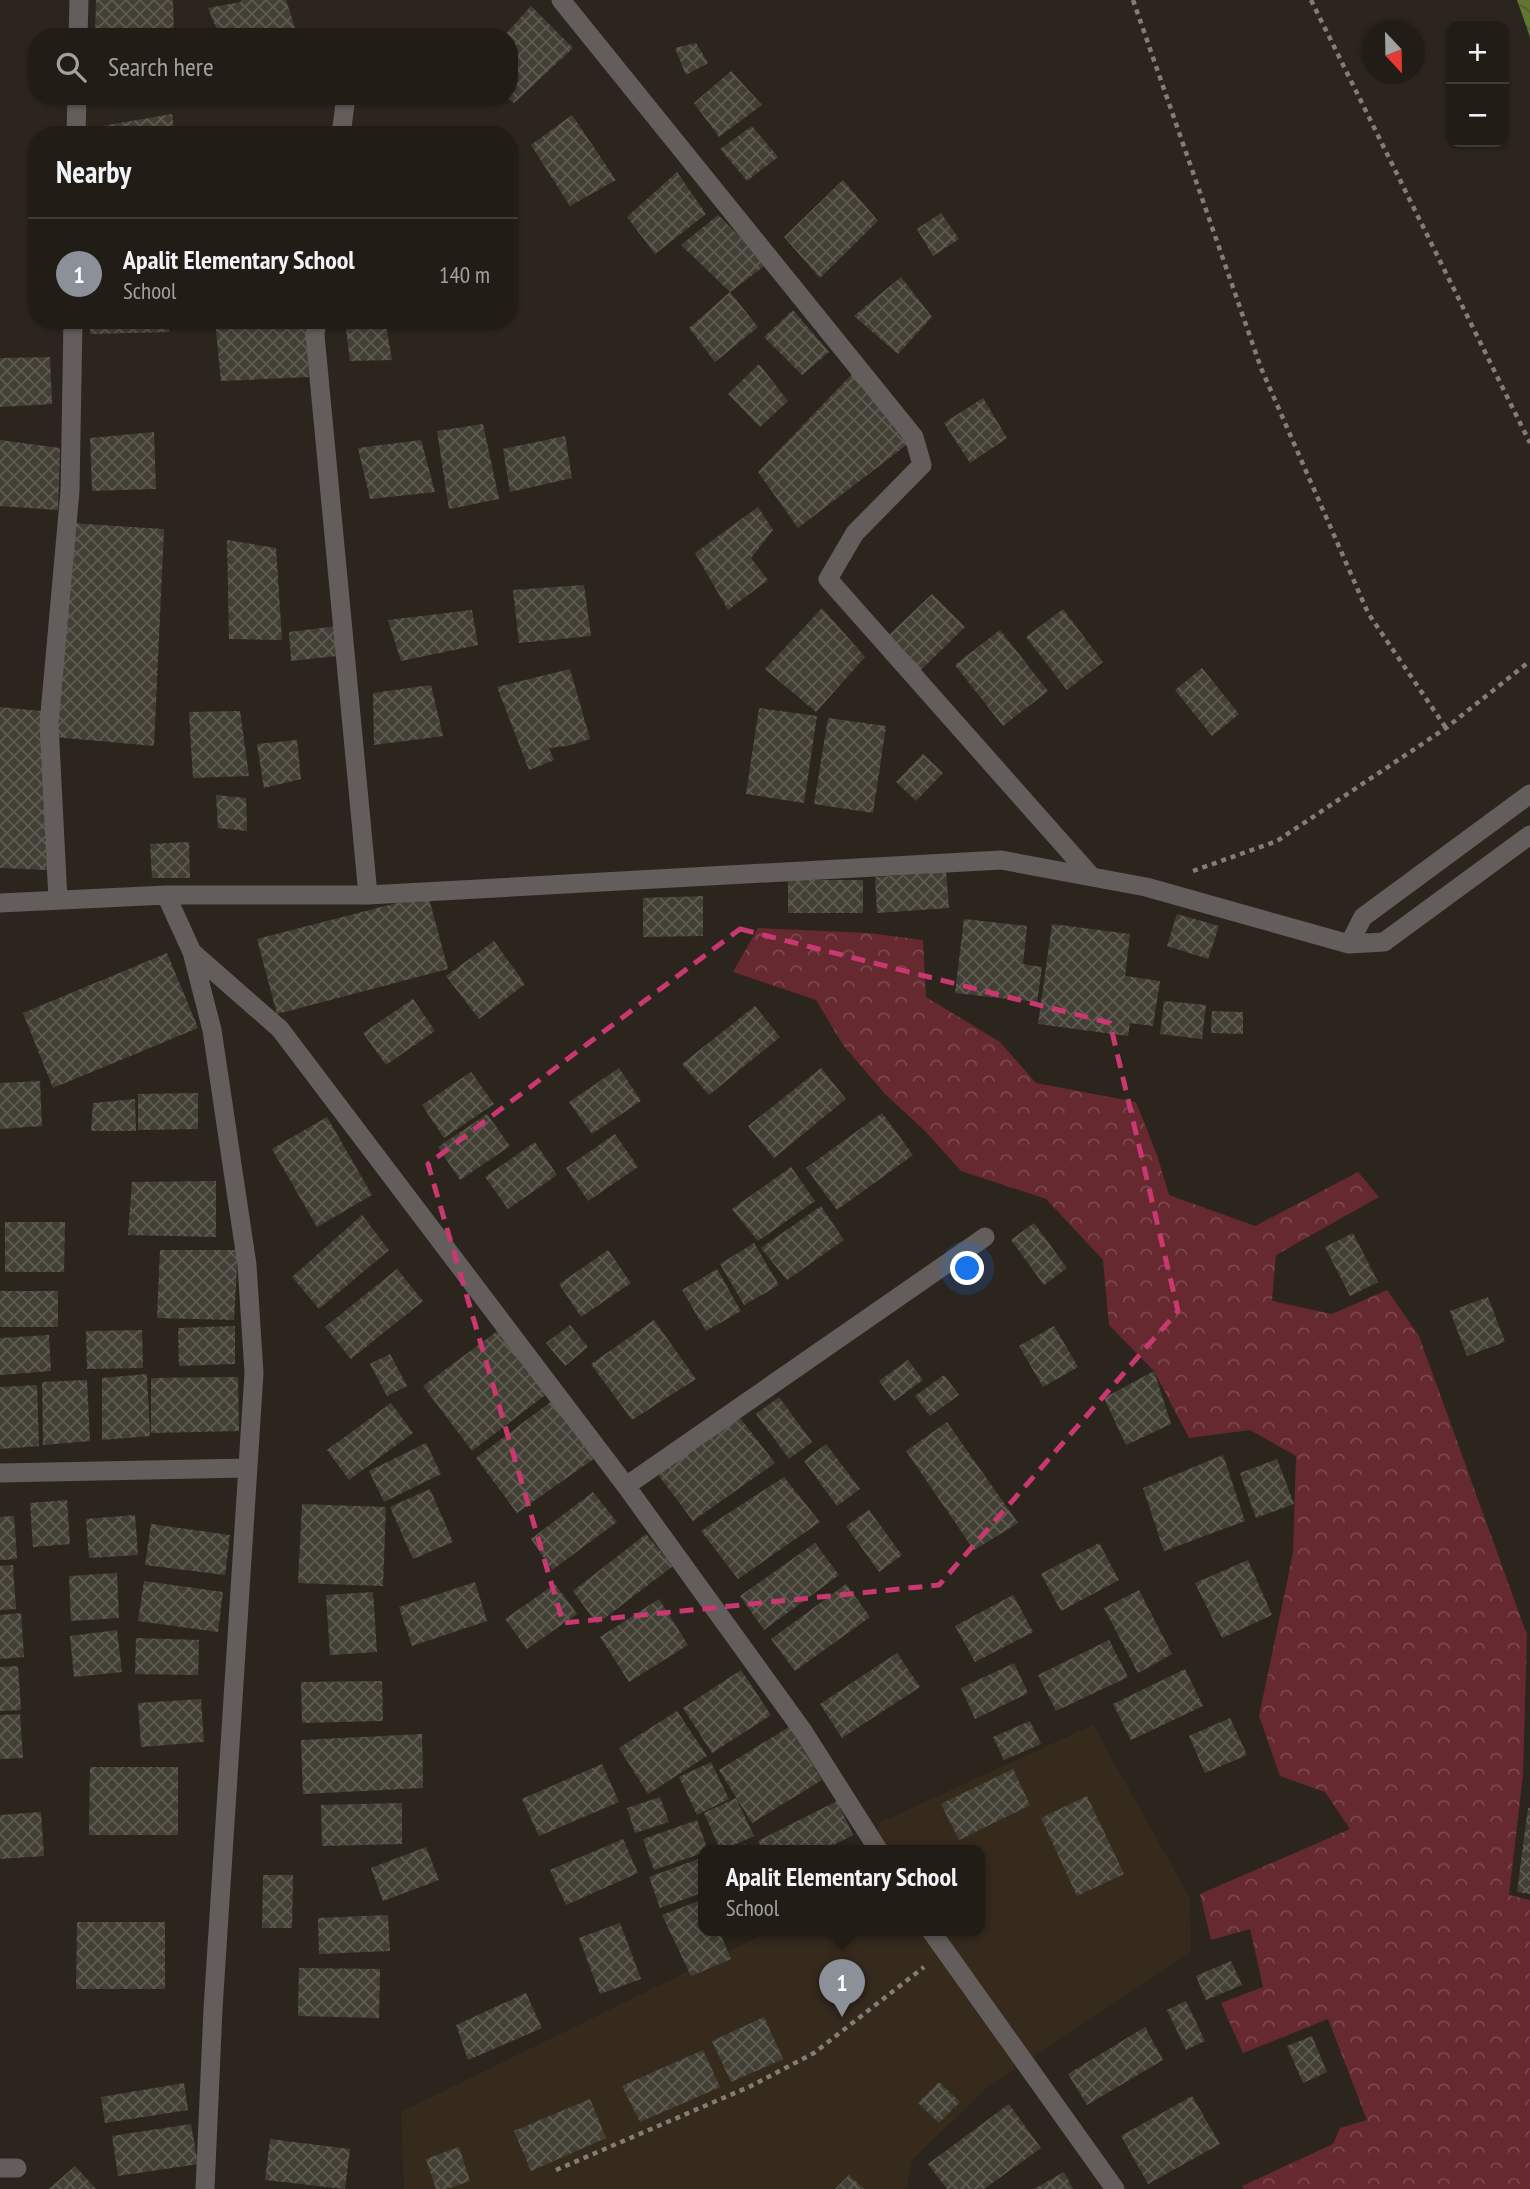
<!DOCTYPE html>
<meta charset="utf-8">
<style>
body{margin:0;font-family:"PT Sans Narrow",sans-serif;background:#29251f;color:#f1f3f6}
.controls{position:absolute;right:21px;top:21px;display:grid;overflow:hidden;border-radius:14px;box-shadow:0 2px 5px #0004}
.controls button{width:63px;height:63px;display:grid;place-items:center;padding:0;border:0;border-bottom:2px solid #3e3a35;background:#211c16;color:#f1f3f6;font:35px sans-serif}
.compass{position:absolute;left:1362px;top:21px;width:63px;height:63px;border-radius:50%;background:#211c16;box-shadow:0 2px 5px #0004;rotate:158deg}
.you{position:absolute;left:968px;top:1269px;width:24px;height:24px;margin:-18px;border:5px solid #fff;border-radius:50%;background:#1a73e8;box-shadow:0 0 0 10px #1a73e833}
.badge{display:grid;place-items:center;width:46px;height:46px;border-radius:50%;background:#8c9099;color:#fff;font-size:23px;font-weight:700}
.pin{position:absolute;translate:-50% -58px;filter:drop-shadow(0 2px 4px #0008)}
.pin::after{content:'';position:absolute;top:37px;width:24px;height:21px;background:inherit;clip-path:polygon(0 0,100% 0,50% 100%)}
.popup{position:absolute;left:698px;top:1845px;width:287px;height:91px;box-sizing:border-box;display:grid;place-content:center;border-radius:14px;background:#211c16;filter:drop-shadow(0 2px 5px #0005);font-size:23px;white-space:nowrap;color:#a2a1a1}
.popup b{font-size:26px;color:#f1f3f6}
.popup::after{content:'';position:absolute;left:50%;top:100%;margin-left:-14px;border:14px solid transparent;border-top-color:#211c16}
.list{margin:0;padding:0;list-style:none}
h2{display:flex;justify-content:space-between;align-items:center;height:91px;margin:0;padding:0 28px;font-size:30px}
h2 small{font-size:23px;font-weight:400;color:#a2a1a1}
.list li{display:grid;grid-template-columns:46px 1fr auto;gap:21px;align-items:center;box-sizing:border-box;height:112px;padding:0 28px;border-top:2px solid #3e3a35}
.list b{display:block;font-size:26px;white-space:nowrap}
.list p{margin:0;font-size:23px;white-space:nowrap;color:#a2a1a1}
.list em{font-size:23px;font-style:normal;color:#a2a1a1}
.icon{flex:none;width:38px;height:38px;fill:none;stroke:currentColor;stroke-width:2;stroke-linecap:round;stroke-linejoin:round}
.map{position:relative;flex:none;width:1530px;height:2189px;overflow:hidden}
.search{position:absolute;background:#211c16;box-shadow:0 2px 5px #0004;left:28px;top:28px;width:490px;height:77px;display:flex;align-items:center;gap:18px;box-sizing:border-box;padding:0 24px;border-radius:28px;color:#a2a1a1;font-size:26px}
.panel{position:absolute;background:#211c16;box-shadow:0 2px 5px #0004;left:28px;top:126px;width:490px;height:203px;border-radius:28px}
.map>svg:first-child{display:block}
</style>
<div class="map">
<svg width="1530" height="2189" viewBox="0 0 1530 2189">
<defs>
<pattern id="forest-crowns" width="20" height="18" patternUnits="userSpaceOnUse" patternTransform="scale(1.75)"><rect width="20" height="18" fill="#65292f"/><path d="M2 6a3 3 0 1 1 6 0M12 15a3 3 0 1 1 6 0" fill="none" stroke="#7c484d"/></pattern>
<pattern id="water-waves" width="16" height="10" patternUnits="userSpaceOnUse" patternTransform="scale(1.75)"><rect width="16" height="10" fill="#5f772f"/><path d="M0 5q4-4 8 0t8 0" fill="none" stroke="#545f3a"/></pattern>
<pattern id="building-cross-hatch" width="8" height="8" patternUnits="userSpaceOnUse" patternTransform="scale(1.75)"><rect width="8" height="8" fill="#424035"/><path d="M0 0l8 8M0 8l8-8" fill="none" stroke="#5e5c52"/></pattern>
</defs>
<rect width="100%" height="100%" fill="#2c251d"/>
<!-- built -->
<path fill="#362a1d" d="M1093,1725L1190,1898L1191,1951L991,2084L912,2160L907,2186L903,2189H404L401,2112L770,1931H980V1851H869L881,1822Z"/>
<!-- forest -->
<path fill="url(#forest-crowns)" d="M758,928L869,933L923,940L926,997L1000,1042L1036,1083L1136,1102L1157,1155L1169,1195L1255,1226L1358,1172L1379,1197L1276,1255L1272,1301L1332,1314L1387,1290L1419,1336L1527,1635L1523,1775L1509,1895L1530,1900V2189H1244L1242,2186L1333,2144L1340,2128L1367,2120L1328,2019L1243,2053L1221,2003L1263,1987L1250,1929L1211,1940L1200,1894L1350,1829L1325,1792L1280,1776L1259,1716L1293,1553L1296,1456L1250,1430L1189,1438L1154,1371L1109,1325L1103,1260L1046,1199L961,1171L925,1131L885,1094L843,1045L816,1000L733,972Z"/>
<!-- water -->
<path fill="url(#water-waves)" d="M1517,0H1530V37Z"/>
<!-- building -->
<path fill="url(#building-cross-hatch)" d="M96,0H173L174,37H95Z
M241,0H286L296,31L265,37H220L208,8L241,2Z
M531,6L573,48L514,103L505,96H509V37H503Z
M696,43L708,63L686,75L675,48Z
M731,71L762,105L719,137L694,103Z
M172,114L175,135H98L97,127Z
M572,115L616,180L570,206L531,145Z
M752,126L778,157L747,181L720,149Z
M677,172L706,214L655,254L627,217Z
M843,180L878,221L820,278L784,237Z
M941,213L959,239L933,256L917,229Z
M718,215L767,264L730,292L681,245Z
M901,277L932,317L898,354L854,316Z
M730,292L758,327L715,362L689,328Z
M793,310L829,352L802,375L764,337Z
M90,320H169V332L90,334Z
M215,320H305L309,377L221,381Z
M385,320L392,360L350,361L345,321Z
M50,357L52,404L0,407V358Z
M759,364L788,401L760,427L728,394Z
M856,370L913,440L798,528L758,472Z
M983,398L1007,438L970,463L944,423Z
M483,424L499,499L449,509L437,431Z
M154,432L156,489L92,491L90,438Z
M565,436L572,478L510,492L503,449Z
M0,440L60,448L58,510L0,506Z
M421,440L435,492L370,499L358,448Z
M758,507L773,530L751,558L768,580L728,610L695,553Z
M69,523L164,529L154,746L54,737Z
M227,540L276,548L282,640L229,639Z
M584,585L591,636L519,643L513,590Z
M932,594L965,627L921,670L888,636Z
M822,608L865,657L816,712L765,669Z
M1063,609L1103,662L1067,690L1026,637Z
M472,610L478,645L401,661L388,620Z
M338,626L337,656L291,661L289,632Z
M1000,630L1048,691L1003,726L955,665Z
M1202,668L1239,714L1212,736L1175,690Z
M570,669L590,739L567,746L549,748L554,760L529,770L497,687Z
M431,685L443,736L374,745L373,693Z
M0,707L41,711L47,870L0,868Z
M759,708L817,716L804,803L746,794Z
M240,711L249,776L193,778L189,712Z
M828,718L886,726L873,813L814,804Z
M297,740L301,779L264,788L257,744Z
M923,754L943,773L916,801L896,782Z
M216,795L246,798L247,831L218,828Z
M189,842L190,878H152L150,844Z
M946,872L949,908L877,913L875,877Z
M788,880H863V913H788Z
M428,895L448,969L277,1014L257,939Z
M703,896V936L643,937V898Z
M1177,914L1219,926L1208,959L1167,946Z
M964,919L1027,926L1023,964L1042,967L1037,1002L955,993Z
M1052,924L1130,934L1125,976L1160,981L1153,1026L1130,1023L1128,1036L1038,1024Z
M494,941L525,984L479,1019L446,976Z
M167,953L198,1028L53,1088L23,1013Z
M413,999L435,1031L386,1065L363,1033Z
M1164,1001L1206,1005L1202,1039L1160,1034Z
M755,1006L780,1037L709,1095L682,1064Z
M1212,1011L1243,1012V1034L1211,1033Z
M619,1068L641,1101L592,1134L569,1102Z
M821,1068L846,1099L774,1158L748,1126Z
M471,1072L494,1104L444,1138L422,1105Z
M40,1081L42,1126L0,1129V1083Z
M198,1093V1129L138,1130V1094Z
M135,1099L136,1131H91L93,1103Z
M882,1113L913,1155L837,1210L806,1168Z
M487,1114L510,1146L460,1180L438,1147Z
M327,1117L372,1195L317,1227L272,1149Z
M615,1134L638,1167L588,1201L566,1168Z
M535,1142L557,1175L508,1209L485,1177Z
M791,1167L815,1201L758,1241L732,1209Z
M216,1181V1237L128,1235L132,1182Z
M821,1206L844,1240L787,1280L761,1248Z
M362,1215L389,1250L319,1309L292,1277Z
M5,1222H65L64,1272H5Z
M1034,1223L1067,1268L1044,1285L1011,1240Z
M1353,1233L1378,1282L1350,1296L1325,1247Z
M754,1243L779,1285L744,1305L720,1264Z
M160,1250H238L234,1320L157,1318Z
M608,1250L631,1283L581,1317L559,1284Z
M397,1269L423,1301L351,1359L325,1327Z
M717,1269L741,1311L706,1331L682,1290Z
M0,1291H58V1327H0Z
M1488,1297L1505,1342L1467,1356L1450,1311Z
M654,1320L696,1379L632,1420L591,1364Z
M570,1325L588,1347L565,1366L546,1343Z
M235,1326V1364L179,1366L178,1328Z
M1054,1326L1078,1367L1043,1387L1019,1346Z
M500,1329L548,1393L472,1451L423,1386Z
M142,1330L143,1368L87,1369L86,1331Z
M49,1335L51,1371L0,1375V1338Z
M390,1354L407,1386L387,1396L370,1364Z
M908,1360L923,1380L894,1401L879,1381Z
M1154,1371L1171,1424L1126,1445L1104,1398Z
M147,1374L150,1436L102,1440V1378Z
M944,1375L959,1395L930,1416L915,1396Z
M238,1377L239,1431L151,1433V1378Z
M87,1380L90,1441L43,1445L42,1382Z
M37,1385L39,1446L0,1449V1387Z
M779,1397L812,1442L789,1459L756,1414Z
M553,1400L595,1458L517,1513L476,1458Z
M391,1403L413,1433L349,1480L327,1450Z
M740,1418L775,1463L693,1521L656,1472Z
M947,1422L1018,1523L974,1550L906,1451Z
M426,1443L441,1474L384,1502L369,1471Z
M826,1444L860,1489L837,1506L804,1461Z
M1223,1455L1245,1521L1164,1551L1143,1488Z
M1277,1459L1294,1504L1256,1518L1240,1473Z
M784,1477L820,1522L738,1579L701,1531Z
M430,1489L453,1542L413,1559L390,1507Z
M593,1492L617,1522L552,1570L531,1539Z
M67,1500L70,1544L33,1547L30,1503Z
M302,1504L386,1507L383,1586L298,1583Z
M869,1510L902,1555L879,1572L846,1526Z
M135,1515L138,1555L89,1558L86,1519Z
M14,1516L17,1559L0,1560V1517Z
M151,1524L230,1535L225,1575L145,1565Z
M646,1534L673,1566L597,1624L573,1591Z
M815,1543L839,1575L764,1630L740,1596Z
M1099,1543L1119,1580L1061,1611L1041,1574Z
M1248,1560L1272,1615L1222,1638L1195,1583Z
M13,1565L16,1609L0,1610V1566Z
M117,1573L119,1618L71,1621L69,1576Z
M144,1581L223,1592L218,1632L138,1621Z
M475,1582L487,1621L412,1646L399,1607Z
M555,1584L577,1614L527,1649L505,1619Z
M846,1584L870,1617L795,1671L771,1639Z
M1139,1590L1172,1654L1138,1673L1104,1608Z
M373,1592L377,1652L330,1655L326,1595Z
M1013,1595L1033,1632L975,1662L955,1626Z
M659,1599L688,1645L629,1682L600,1637Z
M21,1613L24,1657L0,1659V1615Z
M117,1630L122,1672L74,1677L70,1636Z
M136,1638L199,1640L198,1675L135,1674Z
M1109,1640L1128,1677L1056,1711L1038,1675Z
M897,1653L920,1687L842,1738L820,1704Z
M1014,1663L1028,1693L975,1719L961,1688Z
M18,1666L21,1710L0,1711V1667Z
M1185,1669L1203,1706L1131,1740L1113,1704Z
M741,1670L771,1715L712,1753L683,1708Z
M382,1681L383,1721L302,1723L301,1682Z
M201,1699L204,1742L141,1747L138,1703Z
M677,1711L707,1756L648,1794L619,1748Z
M20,1714L23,1758L0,1759V1715Z
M1230,1718L1247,1755L1205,1773L1189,1736Z
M1030,1721L1041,1744L1004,1760L993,1737Z
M789,1727L822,1780L752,1823L719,1770Z
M422,1734L423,1788L303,1794L301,1740Z
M711,1762L729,1799L697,1815L679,1777Z
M602,1764L619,1802L539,1836L522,1799Z
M90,1767H178V1835H89Z
M1013,1769L1030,1805L959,1840L941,1804Z
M1087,1796L1124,1874L1077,1896L1041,1818Z
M660,1797L669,1822L635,1833L627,1808Z
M736,1798L754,1836L721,1851L704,1813Z
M837,1801L853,1835L822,1851H763L758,1841Z
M402,1803V1844L322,1846L321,1805Z
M1528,1808H1530V1894L1517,1892Z
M41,1812L44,1856L0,1859V1815Z
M697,1820L708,1851L654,1870L643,1839Z
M623,1839L638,1873L566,1905L550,1870Z
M745,1844L749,1851H730Z
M426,1847L439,1880L383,1901L371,1868Z
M704,1857V1892L660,1908L649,1877Z
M263,1875H293L292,1928H262Z
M704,1899V1931H719L731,1959L691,1976L662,1915Z
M388,1915L390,1951L319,1954L318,1918Z
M77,1922H165V1989H76Z
M620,1923L641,1979L600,1994L579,1938Z
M1231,1961L1242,1985L1206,2000L1196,1976Z
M299,1968L380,1969L379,2018L298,2016Z
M526,1993L542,2028L468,2060L456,2025Z
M1186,2001L1205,2041L1186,2050L1167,2010Z
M764,2017L783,2059L731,2082L712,2041Z
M1145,2027L1163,2060L1087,2105L1068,2074Z
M1312,2036L1327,2072L1303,2083L1287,2046Z
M703,2050L720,2087L640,2122L622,2086Z
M939,2082L960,2102L939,2123L918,2103Z
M184,2083L188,2110L105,2123L101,2097Z
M1192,2096L1220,2144L1148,2184L1121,2136Z
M590,2099L606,2138L531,2171L514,2131Z
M1009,2104L1041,2148L984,2189H947L928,2164Z
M191,2124L198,2164L118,2176L112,2136Z
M270,2139L350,2149L345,2189L265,2180Z
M459,2147L470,2181L447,2189H436L426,2159Z
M75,2166L96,2189H49Z
M1064,2172L1073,2189H1034Z
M849,2175L864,2189H835Z"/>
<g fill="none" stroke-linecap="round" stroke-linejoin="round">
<!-- path -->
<path stroke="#847d76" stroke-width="4.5" stroke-dasharray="5 5" stroke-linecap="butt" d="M1133,0L1261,368L1368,613L1446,728
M1311,0L1530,443
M1193,871L1277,841L1446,728L1530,661
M556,2170L751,2086L814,2053L924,1967"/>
<!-- minor -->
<path stroke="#635d5b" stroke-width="19" d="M561,0L914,437L922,465L855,533L828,579L1092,877
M78,37L79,0
M76,135L77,96
M341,135L346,96
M317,320L315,335L368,895
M166,895L192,952L212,1030L247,1265L254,1373L213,2009L205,2189
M58,900L49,724L70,491L73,320
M0,903L166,895H368L1001,860L1146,887L1349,944L1384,942L1530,835
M1349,944L1363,917L1530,794
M192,952L280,1029L626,1486L803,1731L879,1851
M0,1473L247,1468
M626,1486L985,1237
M931,1931L1115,2189
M0,2168H17"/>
</g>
<!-- marked area -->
<path fill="none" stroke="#c93870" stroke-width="5" stroke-dasharray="14 9" stroke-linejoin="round" d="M740,929L1110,1023L1178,1311L939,1585L563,1623L428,1164Z"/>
</svg>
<div class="controls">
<button>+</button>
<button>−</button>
</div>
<svg class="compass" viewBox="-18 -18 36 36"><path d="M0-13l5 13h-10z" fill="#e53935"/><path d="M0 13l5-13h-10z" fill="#a2a1a1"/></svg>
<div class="you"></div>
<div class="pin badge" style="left:842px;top:2017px">1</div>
<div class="popup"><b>Apalit Elementary School</b>School</div>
<div class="search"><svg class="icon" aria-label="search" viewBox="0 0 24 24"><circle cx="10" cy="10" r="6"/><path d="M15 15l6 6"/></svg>Search here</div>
<section class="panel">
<h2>Nearby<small></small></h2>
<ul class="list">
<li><span class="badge">1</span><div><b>Apalit Elementary School</b><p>School</p></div><em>140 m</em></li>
</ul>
</section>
</div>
